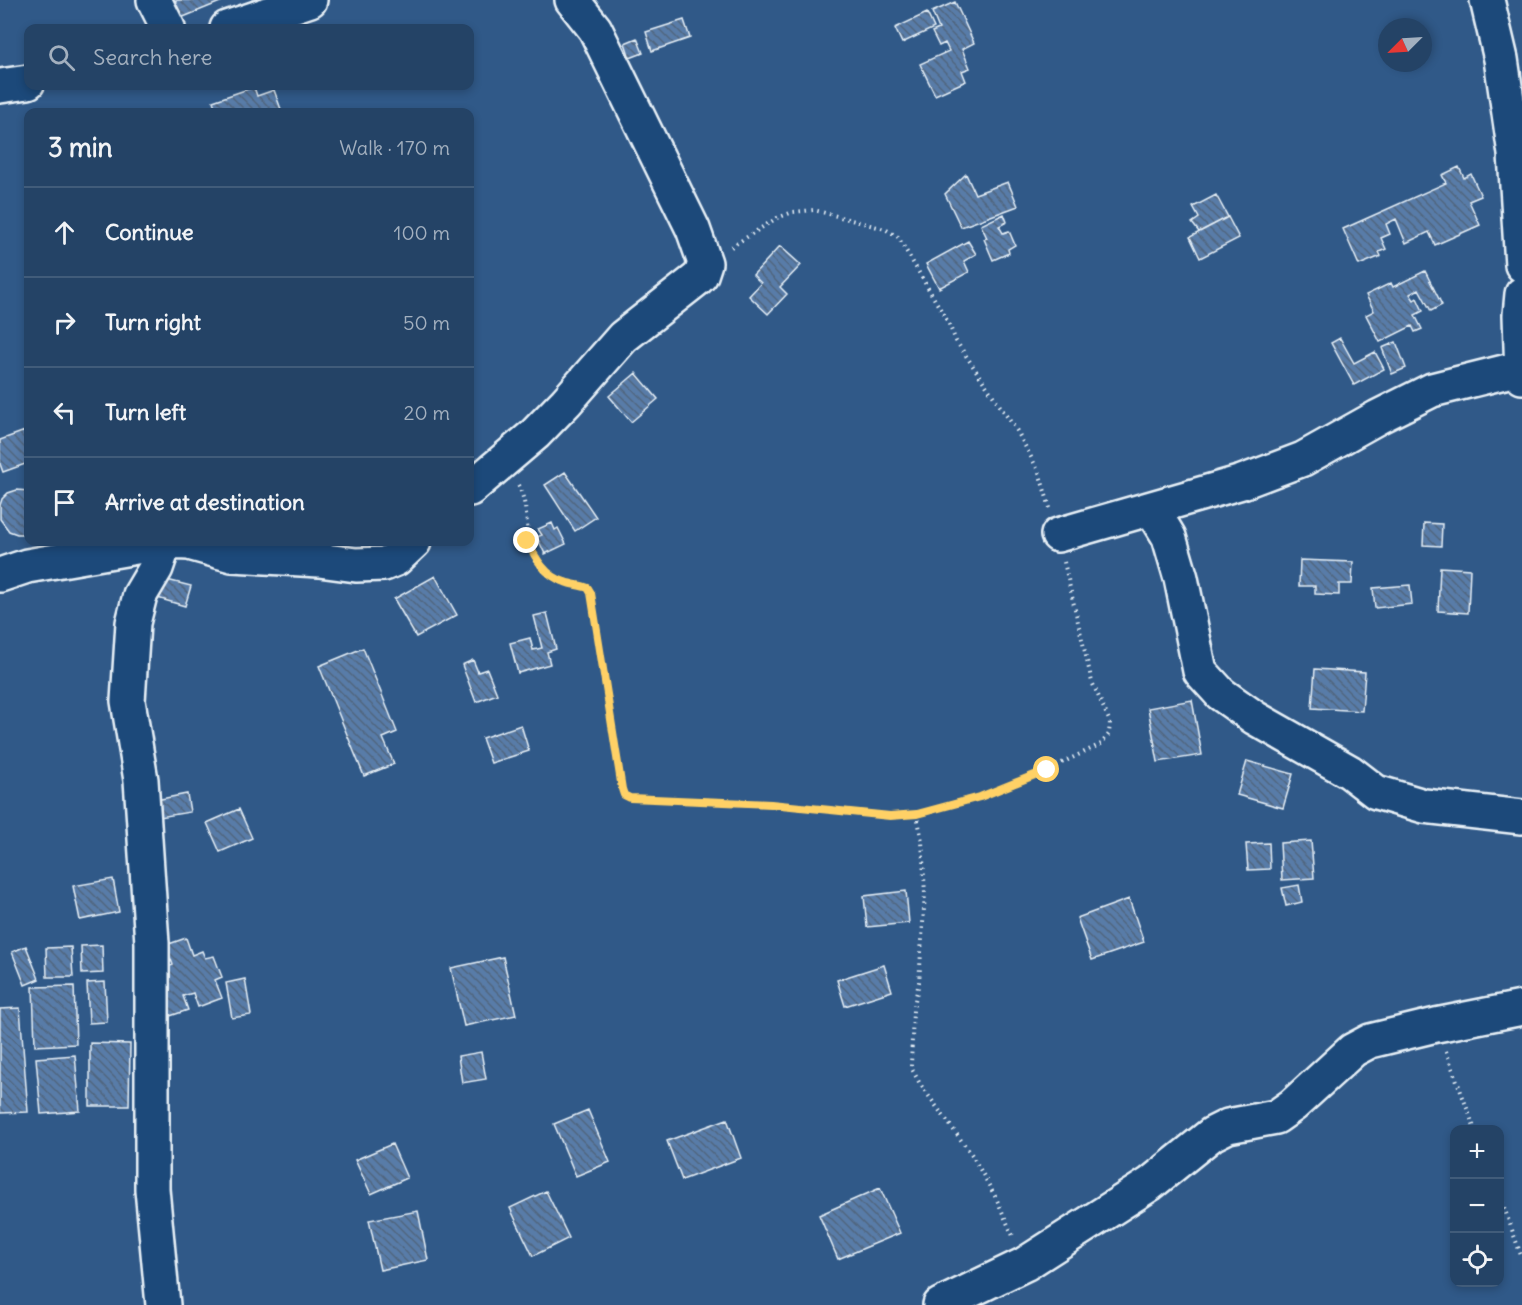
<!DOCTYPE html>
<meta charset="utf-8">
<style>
body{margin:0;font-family:Delius,sans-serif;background:#304e6f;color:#f1f3f6}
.controls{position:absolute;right:18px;bottom:18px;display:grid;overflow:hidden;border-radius:12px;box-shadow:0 3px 9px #0003}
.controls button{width:54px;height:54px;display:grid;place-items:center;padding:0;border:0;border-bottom:2px solid #415c7a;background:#244366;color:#f1f3f6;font:30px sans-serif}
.compass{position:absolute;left:1378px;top:18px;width:54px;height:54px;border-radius:50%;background:#244366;box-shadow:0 3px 9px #0003;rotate:246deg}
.stop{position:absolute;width:18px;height:18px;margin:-14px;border:4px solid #ffd166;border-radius:50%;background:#fff}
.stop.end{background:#ffd166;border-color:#fff;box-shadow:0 2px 6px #0008}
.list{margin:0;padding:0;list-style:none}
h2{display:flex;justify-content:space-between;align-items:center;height:78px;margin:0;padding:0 24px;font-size:26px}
h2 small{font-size:20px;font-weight:400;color:#a3b0bf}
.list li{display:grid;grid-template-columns:39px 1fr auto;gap:18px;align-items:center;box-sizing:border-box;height:90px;padding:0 24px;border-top:2px solid #415c7a}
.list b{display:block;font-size:22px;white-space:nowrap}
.list em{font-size:20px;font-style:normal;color:#a3b0bf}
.icon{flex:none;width:33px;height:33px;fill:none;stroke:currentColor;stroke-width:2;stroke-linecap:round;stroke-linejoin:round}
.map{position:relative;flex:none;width:1522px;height:1305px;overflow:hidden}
.search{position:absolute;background:#244366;box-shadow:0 3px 9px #0003;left:24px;top:24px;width:450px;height:66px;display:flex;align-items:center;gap:15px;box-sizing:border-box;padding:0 21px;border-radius:12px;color:#a3b0bf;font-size:22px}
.panel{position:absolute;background:#244366;box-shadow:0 3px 9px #0003;left:24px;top:108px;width:450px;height:438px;border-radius:12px}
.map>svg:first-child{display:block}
</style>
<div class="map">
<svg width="1522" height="1305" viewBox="0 0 1522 1305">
<defs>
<pattern id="building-back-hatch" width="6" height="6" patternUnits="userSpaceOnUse" patternTransform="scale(1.5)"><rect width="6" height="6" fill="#597ca8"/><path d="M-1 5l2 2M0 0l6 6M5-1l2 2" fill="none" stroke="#50657e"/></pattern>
</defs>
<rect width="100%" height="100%" fill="#305988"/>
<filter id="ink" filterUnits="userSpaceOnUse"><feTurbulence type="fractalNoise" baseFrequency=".0167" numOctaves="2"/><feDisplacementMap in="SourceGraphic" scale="12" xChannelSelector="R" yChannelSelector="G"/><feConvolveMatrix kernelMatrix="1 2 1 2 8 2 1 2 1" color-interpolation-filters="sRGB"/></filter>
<g filter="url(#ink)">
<!-- building -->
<path fill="url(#building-back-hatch)" stroke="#e8f1f8" stroke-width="1.5" d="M174,0H225L181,18Z
M955,2L974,43L962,49L970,68L962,71L966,81L935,95L920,64L949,51L945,43L939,46L932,32L939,29L932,12Z
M927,13L934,28L902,43L895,28Z
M684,20L690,38L652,51L646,32Z
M637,38L643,53L630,58L625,43Z
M254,87L257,96L274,90L282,112H217L213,101Z
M1459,167L1464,178L1471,174L1481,196L1469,201L1480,225L1435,245L1429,232L1406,243L1396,219L1386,224L1390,234L1381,238L1386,249L1379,252L1381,256L1359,265L1343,229L1446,183L1442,175Z
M966,174L975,194L1008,182L1018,206L961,227L945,194Z
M1216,195L1228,217L1199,232L1192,223L1199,218L1193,207Z
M1004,214L1007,222L999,226L1003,233L1009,231L1015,245L1008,249L1009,253L993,260L984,239L987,238L981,225Z
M1228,217L1239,238L1200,258L1190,237Z
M968,241L976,254L964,261L969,272L939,288L926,264Z
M780,246L801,265L780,287L787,294L768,314L749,296L761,283L753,275Z
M1425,271L1442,305L1431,311L1419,289L1410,294L1414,300L1417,298L1423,311L1415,315L1422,329L1415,332L1412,326L1380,342L1366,315L1374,311L1366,295L1391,283L1393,287Z
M1340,338L1354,363L1375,352L1384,369L1354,385L1331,343Z
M1396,342L1406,368L1392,374L1382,348Z
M636,373L658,399L631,422L609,396Z
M25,431L28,440V463L3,472L0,464V440Z
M565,472L596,517L575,531L545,485Z
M17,490L28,491V533L26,534H17L9,531L0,519V505L2,499L8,493Z
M552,523L555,530L558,528L566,544L545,554L537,537L542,535L538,529Z
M1424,523L1442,524L1441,546L1423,545Z
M1300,560L1353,562L1352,584H1339V595L1315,594V586H1299Z
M1440,567L1470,569L1468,613L1438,611Z
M435,576L457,615L416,637L394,599Z
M159,578L191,586L185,606L154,597Z
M1410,585L1412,604L1375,608L1373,588Z
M547,613L556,649L547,652L550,664L518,673L510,643L530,638L533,650L542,648L534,616Z
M363,648L397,732L383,738L394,764L364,776L319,666Z
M473,660L478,672L487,669L497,694L476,702L462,665Z
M1315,669L1365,672L1362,711L1312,708Z
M1192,700L1202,755L1158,762L1148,708Z
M521,725L529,751L491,763L482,738Z
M1247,761L1293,774L1283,808L1237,795Z
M187,794L190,812L148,819L145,802Z
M239,809L252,838L220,852L207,823Z
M1311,841L1314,878L1282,880L1280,843Z
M1269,843L1270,869L1248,870L1246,844Z
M113,879L119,912L80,920L73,886Z
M1299,885L1302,902L1286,906L1282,888Z
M906,891L909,923L867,927L864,896Z
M1129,899L1144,942L1092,960L1077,918Z
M186,938L192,955L202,951L205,958L214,956L222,977L215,980L222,998L198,1007L193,993L183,996L188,1010L170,1016L153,972L173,965L166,945Z
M102,945L103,973L82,974L81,946Z
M26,946L39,979L25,985L12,952Z
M71,947L73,977H47L46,948Z
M503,957L516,1015L464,1026L451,968Z
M884,965L892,991L845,1006L837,980Z
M245,979L251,1015L232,1018L226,983Z
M105,982L107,1022L89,1023L87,983Z
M74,986L76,1044L35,1046L33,987Z
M20,1008L28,1112L0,1113V1009Z
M90,1043L130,1044L129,1106H90Z
M481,1052L486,1079L462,1083L458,1056Z
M75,1055L80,1111L41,1114L36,1058Z
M588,1110L610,1162L576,1176L554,1124Z
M727,1119L741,1158L682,1180L667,1141Z
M392,1144L407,1178L371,1194L355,1160Z
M880,1188L900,1233L838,1259L819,1215Z
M546,1191L569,1238L533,1256L510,1208Z
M418,1211L428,1260L380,1270L369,1220Z"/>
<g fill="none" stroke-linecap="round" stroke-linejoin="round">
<!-- minor casing -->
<g stroke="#e8f1f8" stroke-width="38">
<path id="minor" d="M154,0L168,28
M1487,0L1501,59L1515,154L1522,265
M227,28L310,0
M0,86L28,82
M1522,294L1520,315L1522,377
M470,489L535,434L566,402L623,337L697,279L701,275L705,263L693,229L595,29L572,0
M1152,509L1169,537L1181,578L1200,671L1221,694L1255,718L1350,772L1376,792L1424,806L1522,817
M1058,535L1242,482L1303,459L1378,417L1432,390L1520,368
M165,542L189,543L232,555L319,560L356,565L384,564L396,559L414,542
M0,575L27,566L165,542
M163,1305L152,1189V943L141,780L128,701L133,623L140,595L156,568L165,542
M940,1305L1025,1264L1150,1184L1212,1134L1228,1126L1276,1117L1293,1105L1353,1050L1370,1041L1436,1025L1522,1008"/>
</g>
<!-- path -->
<path stroke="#e8f1f8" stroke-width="4" stroke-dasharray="1.5 4.5" stroke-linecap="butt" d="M731,247L777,218L793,212L814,210L885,229L898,237L948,322L956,341L1017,431L1039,472L1050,508
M518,485C534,515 518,550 548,574C560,583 575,582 588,588L591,593L622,789L624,795L630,798L772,804L890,816L917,814L980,797L1047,770L1101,744L1109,734L1110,722L1092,682L1064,562
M917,814L922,841L925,894L919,982L913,1010L911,1067L920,1084L972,1155L996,1198L1013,1236
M1446,1051L1475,1130
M1500,1196L1522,1258"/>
<!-- minor -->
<use href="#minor" stroke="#1f4a7a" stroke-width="33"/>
</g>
</g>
<g fill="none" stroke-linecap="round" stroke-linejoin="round" filter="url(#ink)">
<!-- route -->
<path stroke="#ffd166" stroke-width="8" d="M527,541C536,559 545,576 565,582C572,585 581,585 588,588L591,593L622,789L624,795L630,798L771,804L890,816L917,814L980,797L1047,770"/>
</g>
</svg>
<div class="controls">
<button>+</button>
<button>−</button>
<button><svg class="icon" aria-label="locate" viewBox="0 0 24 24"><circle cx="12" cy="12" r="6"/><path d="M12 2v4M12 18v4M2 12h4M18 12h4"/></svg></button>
</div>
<svg class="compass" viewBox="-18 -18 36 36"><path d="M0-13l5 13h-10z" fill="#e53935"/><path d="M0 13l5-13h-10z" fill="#a3b0bf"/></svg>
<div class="stop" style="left:1047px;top:770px"></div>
<div class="stop end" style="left:527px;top:541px"></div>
<div class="search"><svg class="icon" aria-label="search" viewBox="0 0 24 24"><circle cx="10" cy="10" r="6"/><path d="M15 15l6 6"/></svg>Search here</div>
<section class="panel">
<h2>3 min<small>Walk · 170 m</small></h2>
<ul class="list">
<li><svg class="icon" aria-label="ahead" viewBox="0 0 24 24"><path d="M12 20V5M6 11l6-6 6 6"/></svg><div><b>Continue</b></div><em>100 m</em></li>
<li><svg class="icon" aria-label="right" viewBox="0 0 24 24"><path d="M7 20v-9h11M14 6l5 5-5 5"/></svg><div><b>Turn right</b></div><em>50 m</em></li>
<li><svg class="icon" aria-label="left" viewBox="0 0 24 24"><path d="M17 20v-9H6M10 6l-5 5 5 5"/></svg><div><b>Turn left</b></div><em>20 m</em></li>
<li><svg class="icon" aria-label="arrive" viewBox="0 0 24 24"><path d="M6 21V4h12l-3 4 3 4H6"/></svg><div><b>Arrive at destination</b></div></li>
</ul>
</section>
</div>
